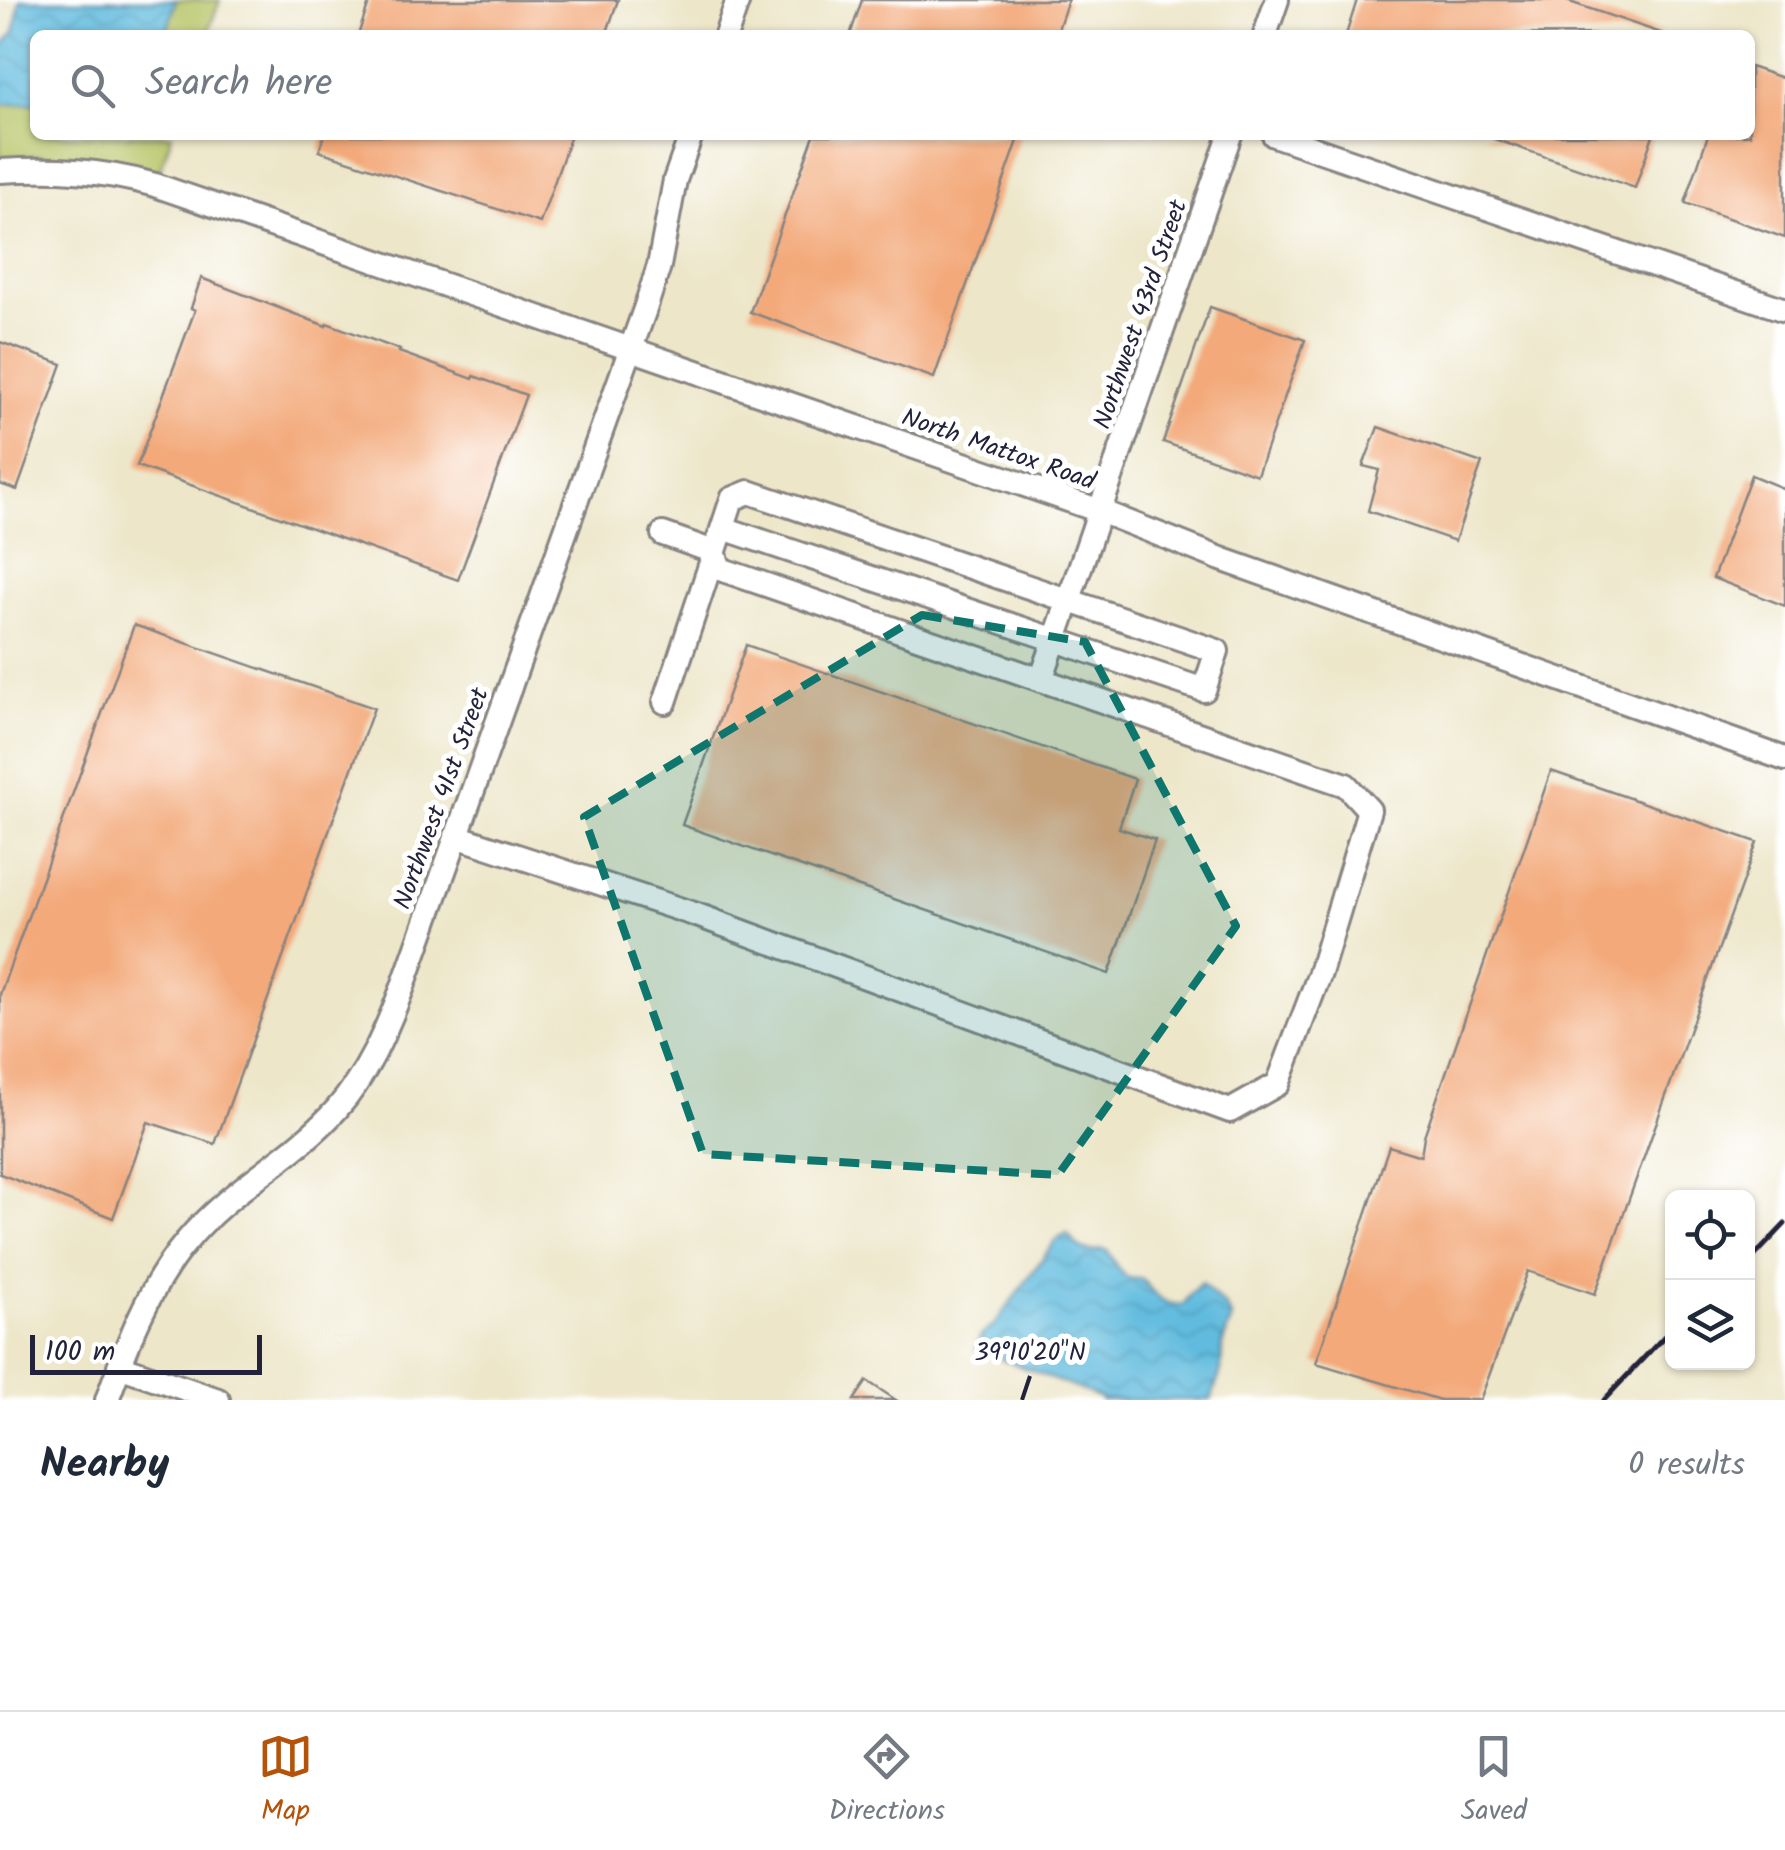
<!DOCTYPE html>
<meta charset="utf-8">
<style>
body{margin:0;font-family:Kalam,sans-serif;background:#f2f2f3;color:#1f2937}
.controls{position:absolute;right:30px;bottom:30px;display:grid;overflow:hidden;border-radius:15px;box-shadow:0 2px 8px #0004}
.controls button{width:90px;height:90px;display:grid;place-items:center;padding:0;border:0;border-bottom:2px solid #e0e1e3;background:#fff;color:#1f2937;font:50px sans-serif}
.scale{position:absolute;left:30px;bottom:25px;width:232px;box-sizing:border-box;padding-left:10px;border:5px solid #22223b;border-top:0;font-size:28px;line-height:35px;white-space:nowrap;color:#22223b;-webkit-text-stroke:8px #fff;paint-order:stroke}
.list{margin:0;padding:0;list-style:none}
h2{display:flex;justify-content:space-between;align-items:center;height:130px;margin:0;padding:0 40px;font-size:42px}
h2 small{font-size:32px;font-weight:400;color:#747a83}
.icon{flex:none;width:55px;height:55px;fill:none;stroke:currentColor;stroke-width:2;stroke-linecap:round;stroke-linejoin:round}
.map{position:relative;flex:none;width:1785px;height:1400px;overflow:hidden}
.search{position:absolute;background:#fff;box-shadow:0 2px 8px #0004;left:30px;right:30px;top:30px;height:110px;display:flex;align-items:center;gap:25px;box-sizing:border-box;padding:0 35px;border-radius:15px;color:#747a83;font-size:38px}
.sheet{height:310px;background:#fff}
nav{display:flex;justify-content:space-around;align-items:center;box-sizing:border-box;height:140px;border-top:2px solid #e0e1e3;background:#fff;font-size:28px;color:#747a83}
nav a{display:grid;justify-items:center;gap:5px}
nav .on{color:#b45309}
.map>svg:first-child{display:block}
</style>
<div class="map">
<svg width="1785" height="1400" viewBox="0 0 1785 1400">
<defs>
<pattern id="water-waves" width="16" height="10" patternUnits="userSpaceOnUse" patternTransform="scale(2.5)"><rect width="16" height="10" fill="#60bbde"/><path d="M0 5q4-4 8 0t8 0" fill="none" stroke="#53a0bf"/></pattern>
</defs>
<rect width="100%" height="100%" fill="#fff"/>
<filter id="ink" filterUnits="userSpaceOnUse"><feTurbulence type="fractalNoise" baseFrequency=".01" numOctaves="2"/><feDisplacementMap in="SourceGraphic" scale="20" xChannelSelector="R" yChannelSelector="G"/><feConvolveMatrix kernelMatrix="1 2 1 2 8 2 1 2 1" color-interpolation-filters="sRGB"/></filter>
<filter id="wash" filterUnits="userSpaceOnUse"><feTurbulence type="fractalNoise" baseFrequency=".0048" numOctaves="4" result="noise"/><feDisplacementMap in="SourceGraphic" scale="40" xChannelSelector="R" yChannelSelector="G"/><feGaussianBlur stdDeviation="2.25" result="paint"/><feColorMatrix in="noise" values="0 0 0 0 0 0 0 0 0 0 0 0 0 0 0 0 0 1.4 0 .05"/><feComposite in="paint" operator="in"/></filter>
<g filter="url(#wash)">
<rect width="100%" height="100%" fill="#ede6c9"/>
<!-- green -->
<path fill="#b7c567" stroke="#6c7451" stroke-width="2.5" d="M176,0H220L207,35H166Z
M35,103V135H172L159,172C108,154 54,154 0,158V105Z"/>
<!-- water -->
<path fill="url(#water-waves)" stroke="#416e8c" stroke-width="2.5" d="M20,0H176L166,35H35V103L0,105V49L14,32Z
M1067,1234C1075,1243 1082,1254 1095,1251C1106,1249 1097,1248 1108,1251C1115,1264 1122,1283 1141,1278C1152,1292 1164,1308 1184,1304L1191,1293L1201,1283L1225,1306L1232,1318L1222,1345L1221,1371L1211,1400H1101V1398L976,1349L980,1337L994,1325L1055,1241Z"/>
<g id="blocks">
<!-- building -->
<path fill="#f3a979" d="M370,0H618L606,35H358Z
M862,0H1068L1056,35H850Z
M1357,0H1564L1664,34L1346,35Z
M1750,67L1785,79V238L1685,203L1708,135H1750Z
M324,135H571L540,223L319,151Z
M814,135H1020L934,378L750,312Z
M1483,135H1653L1635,188Z
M201,278L326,326L327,323L400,350L399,352L473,379L474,376L526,395L458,580L137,466L195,310L191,308Z
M1210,307L1305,340L1257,475L1163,442Z
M0,342L62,364L17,490L0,484Z
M1378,427L1482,463L1455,541L1368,511L1379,470L1363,466Z
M1751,475L1785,489V606L1713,578Z
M134,625L374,708L215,1144L148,1122L113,1218L0,1174V994Z
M746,645L1135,779L1119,828L1155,840L1109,974L682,825Z
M1551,771L1757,842L1595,1294L1528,1271L1480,1400H1440L1316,1363L1389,1146L1421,1156L1424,1136Z
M867,1381L896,1400H854Z"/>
</g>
</g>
<g filter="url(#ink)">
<use href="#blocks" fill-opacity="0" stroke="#888482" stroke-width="2.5"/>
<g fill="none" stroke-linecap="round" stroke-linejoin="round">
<!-- minor casing -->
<g stroke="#888482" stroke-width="28">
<path id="minor" d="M726,35L738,0
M1265,35L1277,0
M1274,135L1785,310
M0,171C54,168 103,170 155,185L1100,511L1221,559L1785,759
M1041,680L1230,135
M665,702L732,499L749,492L1217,651L1204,690L723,528
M456,836L697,915L1230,1111L1278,1084L1320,973L1369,810L1346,785L720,569L714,552L663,534
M119,1366L218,1400
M107,1400C127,1345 148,1287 186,1242C229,1189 291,1160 336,1110C367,1075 385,1033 402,989L645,309L659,266L675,180L691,135"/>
</g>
<!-- minor -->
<use href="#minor" stroke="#fff" stroke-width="22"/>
<!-- rail -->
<path stroke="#22223b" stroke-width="5" d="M1748,1263L1785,1224
M1604,1400L1672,1328"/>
</g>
</g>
<!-- marked area -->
<path fill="#0f766e" fill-opacity="0.2" stroke="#0f766e" stroke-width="8" stroke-dasharray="20 12" stroke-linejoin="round" d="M922,615L1085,642L1236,926L1058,1175L703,1154L584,817Z"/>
<!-- ticks -->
<path fill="none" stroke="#22223b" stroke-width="4" d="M1022,1400L1030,1376"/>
<g text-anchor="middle" stroke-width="10" stroke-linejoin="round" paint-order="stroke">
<!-- street labels -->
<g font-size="25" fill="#22223b" stroke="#fff">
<text transform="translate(1139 314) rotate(-71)" y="9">Northwest 43rd Street</text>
<text transform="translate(999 448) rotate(19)" y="9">North Mattox Road</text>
<text transform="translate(440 798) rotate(-70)" y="9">Northwest 41st Street</text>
</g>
</g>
<g font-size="25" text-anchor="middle" fill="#22223b" stroke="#fff" stroke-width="10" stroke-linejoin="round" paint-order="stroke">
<text x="1030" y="1360">39°10'20"N</text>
</g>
</svg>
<div class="controls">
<button><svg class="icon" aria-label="locate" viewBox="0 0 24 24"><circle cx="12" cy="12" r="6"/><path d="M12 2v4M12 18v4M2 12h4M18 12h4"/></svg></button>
<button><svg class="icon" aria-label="layers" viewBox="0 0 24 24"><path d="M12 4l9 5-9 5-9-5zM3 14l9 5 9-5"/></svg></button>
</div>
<div class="scale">100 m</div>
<div class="search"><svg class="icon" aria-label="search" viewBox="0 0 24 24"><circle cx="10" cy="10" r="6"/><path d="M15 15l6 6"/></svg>Search here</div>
</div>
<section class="sheet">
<h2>Nearby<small>0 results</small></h2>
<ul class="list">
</ul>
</section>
<nav>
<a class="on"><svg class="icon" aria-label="map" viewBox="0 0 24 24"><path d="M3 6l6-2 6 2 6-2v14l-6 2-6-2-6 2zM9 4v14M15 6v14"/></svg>Map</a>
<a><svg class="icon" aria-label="directions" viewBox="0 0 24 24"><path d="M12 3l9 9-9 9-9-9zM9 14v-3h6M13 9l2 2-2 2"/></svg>Directions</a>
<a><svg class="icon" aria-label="saved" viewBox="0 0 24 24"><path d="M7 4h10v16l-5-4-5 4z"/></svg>Saved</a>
</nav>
